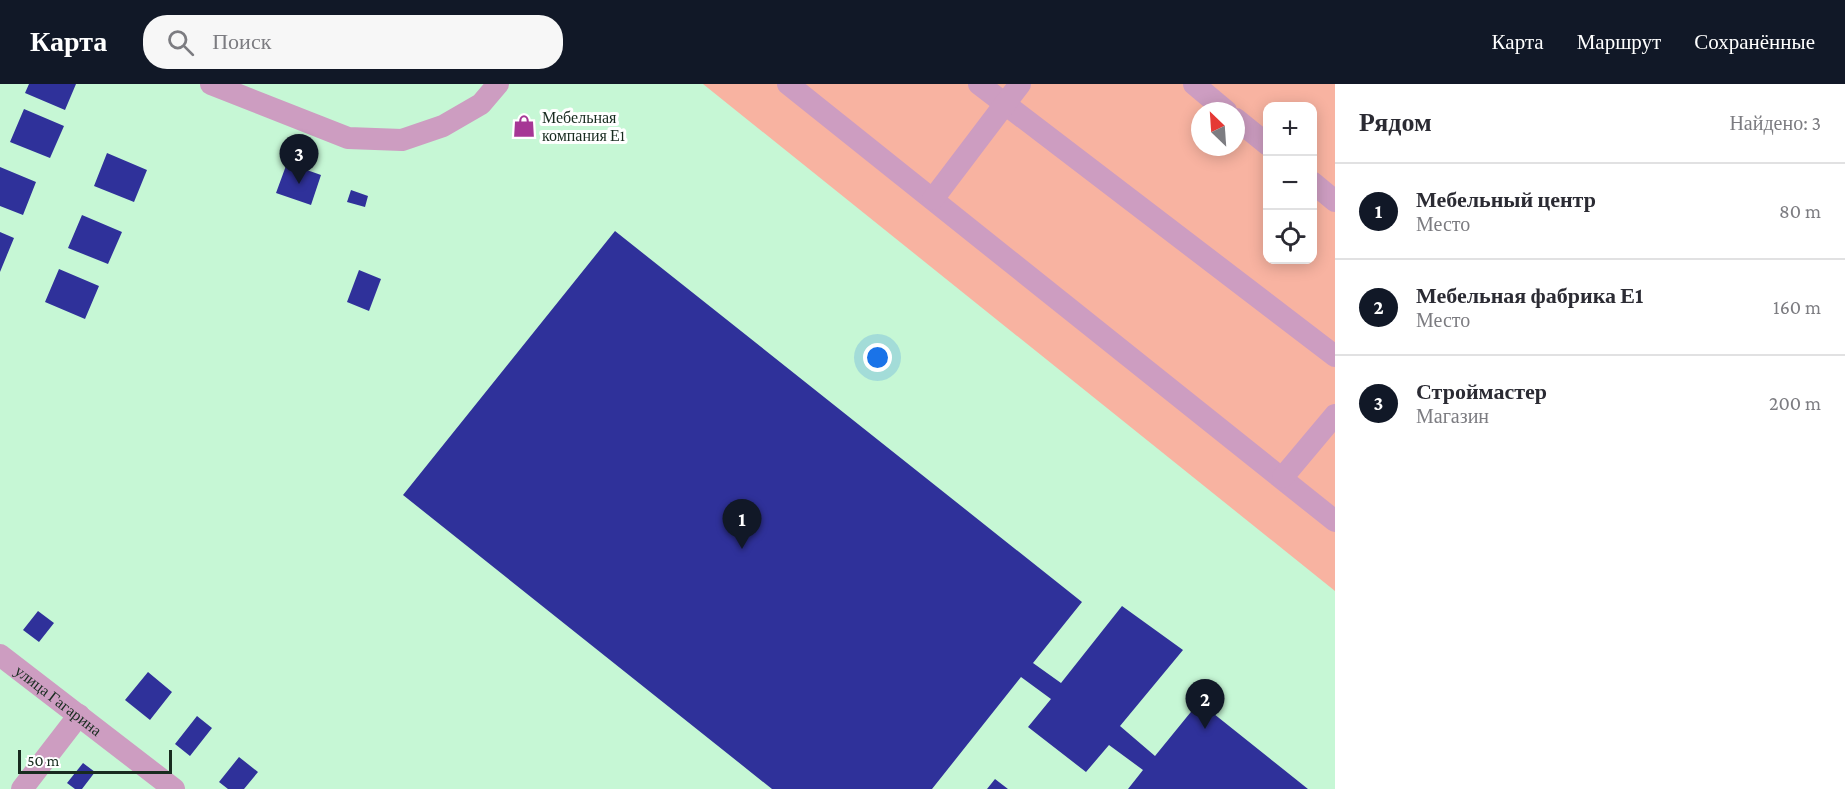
<!DOCTYPE html>
<html lang="ru">
<meta charset="utf-8">
<style>
body{margin:0;font-family:"Crimson Pro",serif;background:#f7f7f7;color:#2b2b33}
.controls{position:absolute;right:18px;top:18px;display:grid;overflow:hidden;border-radius:12px;box-shadow:0 3px 15px #0003}
.controls button{width:54px;height:54px;display:grid;place-items:center;padding:0;border:0;border-bottom:2px solid #e1e1e2;background:#fff;color:#2b2b33;font:30px sans-serif}
.compass{position:absolute;left:1191px;top:18px;width:54px;height:54px;border-radius:50%;background:#fff;box-shadow:0 3px 15px #0003;rotate:335deg}
.scale{position:absolute;left:18px;bottom:15px;width:154px;box-sizing:border-box;padding-left:6px;border:3px solid #182b1f;border-top:0;font-size:16px;line-height:21px;white-space:nowrap;color:#182b1f;-webkit-text-stroke:4px #fff;paint-order:stroke}
.you{position:absolute;left:878px;top:274px;width:21px;height:21px;margin:-15px;border:4px solid #fff;border-radius:50%;background:#1a73e8;box-shadow:0 0 0 9px #1a73e833}
.badge{display:grid;place-items:center;width:39px;height:39px;border-radius:50%;background:#111827;color:#fff;font-size:20px;font-weight:700}
.pin{position:absolute;translate:-50% -50px;filter:drop-shadow(0 2px 3px #0008)}
.pin::after{content:'';position:absolute;top:32px;width:21px;height:18px;background:inherit;clip-path:polygon(0 0,100% 0,50% 100%)}
.list{margin:0;padding:0;list-style:none}
h2{display:flex;justify-content:space-between;align-items:center;height:78px;margin:0;padding:0 24px;font-size:26px}
h2 small{font-size:20px;font-weight:400;color:#7c7c81}
.list li{display:grid;grid-template-columns:39px 1fr auto;gap:18px;align-items:center;box-sizing:border-box;height:96px;padding:0 24px;border-top:2px solid #e1e1e2}
.list b{display:block;font-size:22px;white-space:nowrap}
.list p{margin:0;font-size:20px;white-space:nowrap;color:#7c7c81}
.list em{font-size:20px;font-style:normal;color:#7c7c81}
.icon{flex:none;width:33px;height:33px;fill:none;stroke:currentColor;stroke-width:2;stroke-linecap:round;stroke-linejoin:round}
.map{position:relative;flex:none;width:1335px;height:705px;overflow:hidden}
header{display:flex;align-items:center;gap:36px;box-sizing:border-box;height:84px;padding:0 30px;background:#111827;color:#fff}
header strong{font-size:28px}
nav{display:flex;gap:33px;margin-inline-start:auto;font-size:21px}
.search{width:420px;height:54px;background:#f7f7f7;display:flex;align-items:center;gap:15px;box-sizing:border-box;padding:0 21px;border-radius:24px;color:#7c7c81;font-size:22px}
main{display:flex}
aside{flex:1;background:#fff}
.map>svg:first-child{display:block}
</style>
<header>
<strong>Карта</strong>
<div class="search"><svg class="icon" aria-label="search" viewBox="0 0 24 24"><circle cx="10" cy="10" r="6"/><path d="M15 15l6 6"/></svg>Поиск</div>
<nav><a>Карта</a><a>Маршрут</a><a>Сохранённые</a></nav>
</header>
<main>
<div class="map">
<svg width="1335" height="705" viewBox="0 0 1335 705">
<rect width="100%" height="100%" fill="#c6f7d5"/>
<!-- green -->
<path fill="#f8b3a1" fill-rule="evenodd" d="M703,0H1335V507ZM1268,22H1312V176H1268ZM1200,27H1236V63H1200Z"/>
<!-- building -->
<path fill="#2f319a" d="M29,0H76L65,26L25,9Z
M24,25L64,42L50,74L10,58Z
M107,69L147,86L134,118L94,102Z
M287,79L321,91L311,121L276,109Z
M0,83L36,98L23,131L0,122Z
M351,106L368,112L365,123L347,118Z
M82,131L122,148L108,180L68,164Z
M615,147L1082,518L1033,579L1061,599L1122,522L1183,566L1120,642L1155,672L1199,618L1308,705H1128L1143,686L1109,661L1086,688L1028,643L1051,615L1021,593L932,705H772L403,411Z
M0,148L14,154L0,188Z
M59,185L99,202L85,235L45,218Z
M359,186L381,195L369,227L347,218Z
M38,527L54,539L39,558L23,546Z
M148,588L172,608L150,636L125,616Z
M197,632L212,644L190,672L175,660Z
M239,673L258,688L244,705H228L219,698Z
M83,679L95,688L82,705H75L67,699Z
M995,695L1008,705H987Z"/>
<g fill="none" stroke-linecap="round" stroke-linejoin="round">
<!-- minor -->
<g stroke="#cd9dc1" stroke-width="22">
<path d="M211,0L348,54L402,56L443,42L481,20L498,0"/>
<path d="M788,0L1335,437"/>
<path d="M979,0L1335,272"/>
<path d="M1194,0L1226,27"/>
<path d="M1236,35L1268,61"/>
<path d="M1312,98L1335,117"/>
<path d="M933,115L1020,0"/>
<path d="M1283,393L1335,331"/>
<path id="s1" d="M0,571L174,705"/>
<path d="M22,705L79,631"/>
</g>
</g>
<!-- icons -->
<defs>
<g id="shop-bare" transform="scale(1.8)"><path d="M-5-2.5h2.3a2.7 3.5 0 0 1 5.4 0H5L5.5 6h-11ZM-1.5-2.5h3a1.5 2.3 0 0 0-3 0Z" fill="#a63795" stroke="#fff" stroke-width="2.5" paint-order="stroke"/></g>
</defs>
<g fill-rule="evenodd">
<use href="#shop-bare" x="524" y="42"/>
</g>
<g text-anchor="middle" stroke-width="6" stroke-linejoin="round" paint-order="stroke">
<!-- poi labels -->
<g font-size="16" fill="#182b1f" stroke="#fff" text-anchor="start">
<text x="542" y="39">Мебельная<tspan x="542" dy="18">компания Е1</tspan></text>
</g>
<!-- street labels -->
<g font-size="16" fill="#182b1f" stroke="#fff">
<text dy="6" stroke="none"><textPath href="#s1" startOffset="74">улица Гагарина</textPath></text>
</g>
</g>
</svg>
<div class="controls">
<button>+</button>
<button>−</button>
<button><svg class="icon" aria-label="locate" viewBox="0 0 24 24"><circle cx="12" cy="12" r="6"/><path d="M12 2v4M12 18v4M2 12h4M18 12h4"/></svg></button>
</div>
<svg class="compass" viewBox="-18 -18 36 36"><path d="M0-13l5 13h-10z" fill="#e53935"/><path d="M0 13l5-13h-10z" fill="#7c7c81"/></svg>
<div class="scale">50 m</div>
<div class="you"></div>
<div class="pin badge" style="left:742px;top:465px">1</div>
<div class="pin badge" style="left:1205px;top:645px">2</div>
<div class="pin badge" style="left:299px;top:100px">3</div>
</div>
<aside>
<h2>Рядом<small>Найдено: 3</small></h2>
<ul class="list">
<li><span class="badge">1</span><div><b>Мебельный центр</b><p>Место</p></div><em>80 m</em></li>
<li><span class="badge">2</span><div><b>Мебельная фабрика Е1</b><p>Место</p></div><em>160 m</em></li>
<li><span class="badge">3</span><div><b>Строймастер</b><p>Магазин</p></div><em>200 m</em></li>
</ul>
</aside>
</main>
